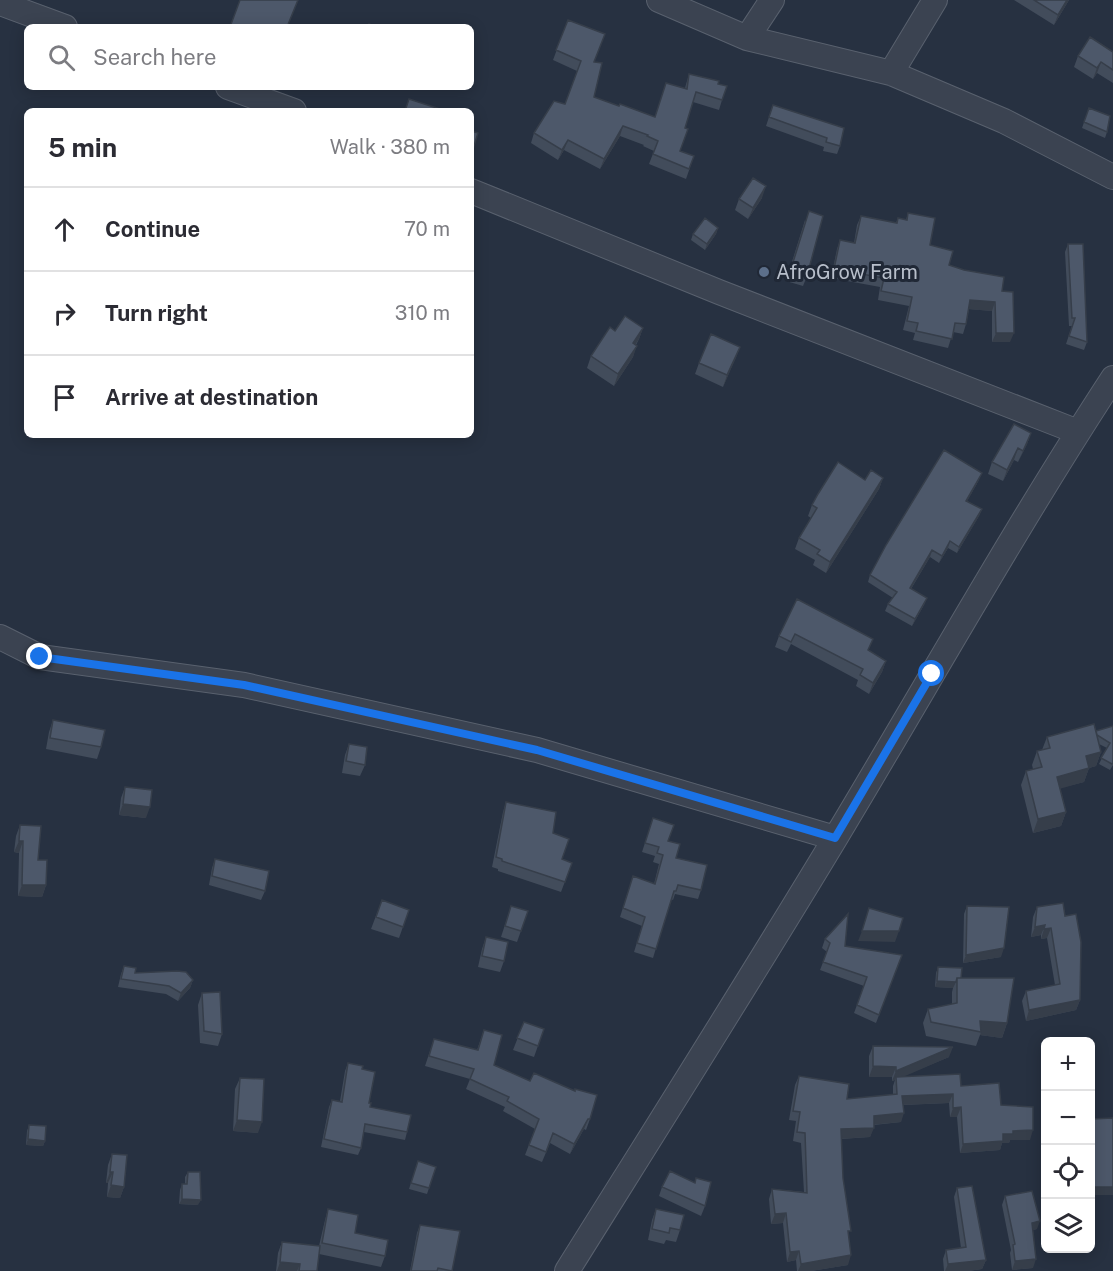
<!DOCTYPE html>
<meta charset="utf-8">
<style>
body{margin:0;font-family:"Public Sans",sans-serif;background:#f2f2f3;color:#2b2b33}
.controls{position:absolute;right:18px;bottom:18px;display:grid;overflow:hidden;border-radius:9px;box-shadow:0 3px 15px #0003}
.controls button{width:54px;height:54px;display:grid;place-items:center;padding:0;border:0;border-bottom:2px solid #e1e1e2;background:#fff;color:#2b2b33;font:30px sans-serif}
.stop{position:absolute;width:18px;height:18px;margin:-14px;border:4px solid #1a73e8;border-radius:50%;background:#fff}
.stop.end{background:#1a73e8;border-color:#fff;box-shadow:0 2px 6px #0008}
.list{margin:0;padding:0;list-style:none}
h2{display:flex;justify-content:space-between;align-items:center;height:78px;margin:0;padding:0 24px;font-size:26px}
h2 small{font-size:20px;font-weight:400;color:#7c7c81}
.list li{display:grid;grid-template-columns:39px 1fr auto;gap:18px;align-items:center;box-sizing:border-box;height:84px;padding:0 24px;border-top:2px solid #e1e1e2}
.list b{display:block;font-size:22px;white-space:nowrap}
.list em{font-size:20px;font-style:normal;color:#7c7c81}
.icon{flex:none;width:33px;height:33px;fill:none;stroke:currentColor;stroke-width:2;stroke-linecap:round;stroke-linejoin:round}
.map{position:relative;flex:none;width:1113px;height:1271px;overflow:hidden}
.search{position:absolute;background:#fff;box-shadow:0 3px 15px #0003;left:24px;top:24px;width:450px;height:66px;display:flex;align-items:center;gap:15px;box-sizing:border-box;padding:0 21px;border-radius:9px;color:#7c7c81;font-size:22px}
.panel{position:absolute;background:#fff;box-shadow:0 3px 15px #0003;left:24px;top:108px;width:450px;height:330px;border-radius:9px}
.map>svg:first-child{display:block}
</style>
<div class="map">
<svg width="1113" height="1271" viewBox="0 0 1113 1271">
<rect width="100%" height="100%" fill="#273141"/>
<g fill="none" stroke-linecap="round" stroke-linejoin="round">
<!-- minor casing -->
<g stroke="#59616e" stroke-width="26">
<path id="minor" d="M659,0L747,38L891,73L1004,121L1113,177
M0,3L65,27
M747,38L772,0
M891,73L935,0
M228,87L294,111
M471,191L719,292L1078,432
M0,637L40,657L244,685L537,750L835,838
M567,1271C657,1127 748,983 836,837C928,684 1015,528 1113,378"/>
</g>
<!-- minor -->
<use href="#minor" stroke="#3b4351" stroke-width="24"/>
</g>
<!-- wall -->
<path fill="#424c5b" d="M1014,0H1069L1054,25Z
M568,20L594,62V97L619,106L655,117L685,88L689,74L718,84L722,100L719,110L693,102L685,128L680,151L694,156L686,179L649,164L654,151L643,146L644,145L620,136L600,169L564,150L558,160L531,143L534,133L565,104L577,71L553,60Z
M1113,52V83L1097,73L1093,79L1074,67L1078,56Z
M773,105L840,146L837,154L823,151L824,147L766,126Z
M1089,108L1107,132L1105,138L1082,128Z
M762,198L748,219L735,210L739,199Z
M908,213L930,245L949,265L1002,291L1010,342H992V311L969,309L966,324L963,334L953,332L948,348L913,340L915,333L903,330L909,306L878,300L880,287L831,278L837,249L840,240L854,243L857,225L861,216L896,223L898,218L906,220Z
M805,220L807,276L803,286L786,281Z
M718,228L716,234L705,250L691,240L693,234Z
M1068,244L1087,342L1084,350L1066,344L1072,326H1069L1065,252Z
M643,328L639,339L636,345L633,357L614,386L587,368L591,356L615,331Z
M740,347L723,387L695,374L699,363Z
M1031,433L1027,444L1018,462L1014,460L1003,481L988,474L992,462Z
M883,478L879,489L826,573L813,565L815,560L795,549L799,538L811,518L808,516L812,505L865,480Z
M979,480L967,501L982,509L979,516L957,553L948,548L939,563L930,557L911,589L927,598L924,605L912,626L885,611L888,604L893,598L868,582L870,575Z
M797,599L869,651L886,661L882,672L869,694L856,686L858,680L791,644L787,652L775,647L779,636Z
M53,720L101,747L97,759L46,749L49,732Z
M1113,726V765L1110,770L1099,764L1107,748L1099,744L1101,752L1096,766L1089,768L1084,782L1060,788L1066,812L1061,826L1033,833L1021,785L1026,771L1033,769L1032,765L1037,751L1042,750L1047,737L1096,731Z
M349,744L365,765L360,776L342,773L345,755Z
M125,787L146,818L119,815L121,798Z
M506,802L553,833L562,859L572,863L561,892L498,871V869L492,867L503,812Z
M653,818L668,841L676,858L701,890L698,899L675,894L673,900L671,899L653,958L634,952L642,926L620,917L633,876L654,884L659,864L653,862L655,856L642,852Z
M20,825L38,860L46,885L42,897L18,896L19,853L14,852L16,836Z
M215,859L265,891L261,900L209,885L212,868Z
M382,900L409,910L399,938L371,929Z
M1063,903L1080,1000L1076,1010L1026,1021L1022,1001L1026,991L1055,985L1047,938L1041,939V935L1031,937L1033,917L1037,907Z
M511,906L528,911L517,942L501,937Z
M967,906L1001,957L963,963L964,914Z
M486,937L504,961L500,972L478,967L482,949Z
M825,939L845,946L902,955L876,1023L854,1013L864,986L820,970L827,952L822,948Z
M124,966L135,973L193,980L190,988L178,1001L166,994L118,987L121,974Z
M938,967L961,978L1007,1023L1002,1038L980,1035L976,1046L926,1036L923,1023L928,1009L952,1004V992L953,988L935,987L936,973Z
M202,993L222,1034L218,1046L200,1043L198,1005Z
M524,1022L544,1029L534,1057L513,1050Z
M484,1030L494,1065L590,1119L586,1130L584,1129L570,1154L550,1143L542,1162L525,1155L535,1129L503,1111L505,1107L466,1089L470,1079L425,1066L434,1039L477,1050Z
M873,1046L949,1057L903,1076L961,1086L1001,1105L1030,1140H1010L1009,1143H1002L1000,1150L960,1153L957,1117H950L949,1103L903,1105L901,1122L874,1125L870,1137L841,1139L843,1178L849,1236L848,1265L811,1271H797L796,1260L787,1262L783,1223L771,1224L769,1199L772,1189L804,1192L801,1143L793,1141L796,1121L789,1120L795,1085L799,1076L847,1099L893,1095V1086L895,1080L892,1081V1077H869V1056Z
M348,1063L362,1069L370,1107L407,1132L405,1140L364,1132L361,1148L358,1155L321,1147L329,1107L332,1100L340,1101L345,1071Z
M240,1078L258,1133L233,1131L235,1089Z
M1113,1118V1195H1090V1119Z
M29,1125L45,1141L43,1146L26,1145L27,1131Z
M112,1154L124,1187L120,1198L107,1197L108,1183H106L108,1165Z
M416,1167H436L427,1194L409,1189Z
M188,1172L198,1205L179,1204L180,1190L182,1184H185V1177Z
M662,1187L705,1206L701,1216L659,1196Z
M957,1188L986,1260L982,1269L968,1271H944L943,1259L946,1250L961,1248L954,1197Z
M1005,1196L1037,1229L1033,1230V1268L1012,1270L1010,1253L1011,1250L1002,1205Z
M328,1209L355,1233L385,1256L381,1267L319,1254L317,1271H276L278,1253L282,1242L319,1246L325,1220Z
M656,1209L680,1230L676,1242L666,1240L664,1244L648,1240L652,1220Z
M420,1225L452,1271H410L417,1233Z"/>
<!-- shaded-wall -->
<path fill="#363e4a" d="M1067,0H1069L1054,25L1058,15Z
M1101,62L1097,73L1093,79L1097,68Z
M623,126L620,136L600,169L604,159Z
M568,140L564,150L558,160L562,150Z
M766,186L762,198L748,219L753,208Z
M718,228L716,234L705,250L707,244Z
M970,300L995,302L992,311L967,309Z
M643,328L639,339L629,354L633,343Z
M996,333H1014L1010,342H992Z
M637,346L633,357L614,386L618,374Z
M740,347L736,358L723,387L727,375Z
M1031,433L1027,444L1018,462L1023,451Z
M1018,448L1014,460L1003,481L1007,470Z
M982,473L979,480L964,507L966,501Z
M883,478L879,489L826,573L830,562Z
M982,509L979,516L957,553L959,547Z
M950,541L948,548L939,563L942,556Z
M932,550L930,557L907,595L910,588Z
M927,598L924,605L912,626L915,619Z
M886,661L882,672L869,694L873,683Z
M1101,752L1096,766L1089,768L1084,782L1052,791L1057,777L1086,756Z
M123,804L150,807L146,818L119,815Z
M1066,812L1061,826L1033,833L1038,819Z
M19,841H23L19,853L14,852Z
M22,885H46L42,897L18,896Z
M1045,925L1041,935L1031,937L1035,927Z
M1051,928L1047,938L1041,939L1044,929Z
M862,931H899L895,942L858,941Z
M1004,948L1001,957L963,963L966,955Z
M193,980L190,988L178,1001L181,993Z
M937,981L956,982L953,988L935,987Z
M1080,1000L1076,1010L1026,1021L1029,1010Z
M980,1021L1007,1023L1002,1038L980,1035L981,1032Z
M953,1047L949,1057L896,1080V1077L895,1080L892,1081L896,1071Z
M873,1066L896,1067L892,1077H869Z
M953,1094L949,1103L899,1105L902,1096Z
M961,1107L957,1117H950L953,1108Z
M904,1113L901,1122L870,1125L874,1116Z
M588,1119L584,1129L570,1154L574,1144Z
M237,1120L262,1122L258,1133L233,1131Z
M874,1128L870,1137L837,1139L841,1129Z
M1033,1130L1030,1140H1010L1009,1143H1002L1000,1150L960,1153L963,1144L1013,1131Z
M28,1139L45,1141L43,1146L26,1145Z
M110,1172H113L108,1183H106Z
M111,1185L124,1187L120,1198L107,1197Z
M1092,1187H1113V1195H1090Z
M182,1199L201,1200L198,1205L179,1204Z
M786,1213L783,1223L771,1224L775,1214Z
M1040,1221L1037,1229L1029,1231L1032,1223Z
M799,1251L796,1260L787,1262L790,1252Z
M851,1255L848,1265L811,1271H798L801,1264Z
M1036,1259L1033,1268L1012,1270L1015,1261Z
M986,1260L982,1269L968,1271H945L948,1264Z
M280,1262L300,1264L297,1271H277Z"/>
<!-- building -->
<path fill="#4d586a" stroke="#363e4a" stroke-width="1.5" d="M240,0H298L287,27H230Z
M1034,0H1067L1058,15Z
M568,20L605,34L594,62L602,63L594,97L619,106L620,104L655,117L666,83L687,89L689,74L719,81L718,84L727,86L722,100L696,92L685,128L688,129L680,151L694,156L689,169L653,154L658,141L647,136L648,135L623,126L604,159L568,140L562,150L534,133L554,101L565,104L581,61L556,50Z
M369,24L378,27H367Z
M1090,37L1113,52V70L1101,62L1097,68L1078,56Z
M409,99L446,111H405Z
M773,105L844,128L840,146L826,142L827,138L769,117Z
M1089,108L1110,116L1107,132L1084,122Z
M471,131L478,133L473,149L471,148Z
M753,178L766,186L753,208L739,199Z
M809,211L823,216L807,276L790,272Z
M908,213L935,218L930,245L953,251L949,265L964,270L1004,277L1002,291L1013,292L1014,333H996L995,302L970,300L966,324L955,323L952,339L916,331L918,323L907,321L912,297L881,291L884,278L834,269L840,240L855,243L861,216L897,223L898,218L907,220Z
M705,218L718,228L707,244L693,234Z
M1068,244H1083L1087,342L1069,336L1075,318H1072Z
M625,316L643,328L633,343L637,346L618,374L591,356L610,327L615,331Z
M711,334L740,347L727,375L699,363Z
M1014,424L1031,433L1023,451L1018,448L1007,470L992,462Z
M944,450L982,473L966,501L982,509L959,547L950,541L942,556L932,550L910,588L927,598L915,619L888,604L897,592L870,575L886,545Z
M838,462L865,480L871,470L883,478L830,562L817,554L820,550L799,538L817,508L812,505L818,494Z
M797,599L873,639L868,650L886,661L873,683L860,675L863,669L795,634L791,642L779,636Z
M53,720L105,730L101,747L50,738Z
M1094,724L1101,752L1086,756L1089,768L1057,777L1066,812L1038,819L1026,771L1042,767L1037,751L1050,748L1047,737Z
M1113,726V763L1112,764L1101,758L1110,743L1097,735L1096,731Z
M349,744L367,747L365,765L346,761Z
M125,787L152,790L150,807L123,804Z
M506,802L556,812L553,833L569,839L562,859L572,863L565,882L502,861V859L496,857Z
M653,818L674,825L668,841L680,844L676,858L707,865L701,890L678,885L676,891H674L656,949L637,943L645,917L623,908L633,876L655,884L663,855L657,853L659,847L645,843Z
M20,825L41,826L38,860H47L46,885H22L23,841H19Z
M215,859L269,871L265,891L212,876Z
M382,900L409,910L403,927L376,917Z
M1063,903L1065,916L1076,914L1081,942L1080,1000L1029,1010L1026,991L1060,984L1051,928L1044,929L1045,925L1035,927L1037,907Z
M511,906L528,911L521,931L505,926Z
M967,906L1009,907L1004,948L966,955Z
M869,908L903,918L899,931H862Z
M848,914L845,946L902,955L879,1015L857,1005L867,977L823,962L830,943L825,939Z
M486,937L508,942L504,961L482,956Z
M124,966L136,968L135,973L177,971L186,972L193,980L181,993L169,986L121,979Z
M938,967L962,968L961,978H957L956,982L937,981Z
M957,978H1014L1007,1023L980,1021L981,1032L931,1022L928,1009L957,1003Z
M220,992L222,1034L204,1031L202,993Z
M524,1022L544,1029L538,1046L517,1038Z
M484,1030L502,1035L494,1065L530,1081L534,1073L575,1091V1089L597,1095L590,1119H588L574,1144L553,1133L546,1152L529,1145L539,1119L507,1101L509,1097L470,1079L474,1069L429,1056L434,1039L478,1050Z
M873,1046L953,1047L896,1071V1067L873,1066Z
M348,1063L363,1066L362,1069L375,1072L369,1103H371L370,1107L411,1115L407,1132L365,1124L361,1148L324,1139L332,1100L342,1102Z
M960,1074L961,1086L999,1083L1001,1105L1033,1107V1130L1013,1131V1134H1003V1141L963,1144L961,1107L953,1108V1094L902,1096L904,1113L874,1116V1128L841,1129L843,1178L851,1231H848L851,1255L801,1264L799,1251L790,1252L786,1213L775,1214L772,1189L807,1193L805,1133L797,1132L800,1112L793,1111L799,1076L849,1084L847,1099L897,1094L896,1077Z
M240,1078L264,1079L262,1122L237,1120Z
M1113,1118V1187H1092L1093,1156L1090,1136V1119Z
M29,1125L46,1126L45,1141L28,1139Z
M112,1154L127,1155L124,1187L111,1185L113,1172H110Z
M418,1161L436,1167L429,1188L411,1183Z
M670,1171L695,1183L696,1178L711,1182L705,1206L662,1187Z
M188,1172H200L201,1200L182,1199V1184H187Z
M972,1186L986,1260L948,1264L946,1250L966,1247L957,1188Z
M1032,1191L1040,1221L1032,1223L1036,1259L1015,1261L1013,1245L1015,1244L1005,1196Z
M328,1209L358,1215L355,1233L388,1240L385,1256L322,1243Z
M656,1209L684,1215L680,1230L670,1228L669,1233L652,1229Z
M420,1225L460,1231L452,1271L438,1268L437,1271H411Z
M282,1242L320,1246L317,1271H299L300,1264L280,1262Z"/>
<g fill="none" stroke-linecap="round" stroke-linejoin="round">
<!-- route -->
<path stroke="#1a73e8" stroke-width="8" d="M40,657L244,685L537,750L835,838L932,674"/>
</g>
<!-- markers -->
<circle fill="#5c6f8a" stroke="#202836" stroke-width="2" cx="764" cy="272" r="6"/>
<g text-anchor="middle" stroke-width="6" stroke-linejoin="round" paint-order="stroke">
<!-- poi labels -->
<g font-size="20" fill="#b8bfcb" stroke="#202836" text-anchor="start">
<text x="776" y="279">AfroGrow Farm</text>
</g>
</g>
</svg>
<div class="controls">
<button>+</button>
<button>−</button>
<button><svg class="icon" aria-label="locate" viewBox="0 0 24 24"><circle cx="12" cy="12" r="6"/><path d="M12 2v4M12 18v4M2 12h4M18 12h4"/></svg></button>
<button><svg class="icon" aria-label="layers" viewBox="0 0 24 24"><path d="M12 4l9 5-9 5-9-5zM3 14l9 5 9-5"/></svg></button>
</div>
<div class="stop" style="left:932px;top:674px"></div>
<div class="stop end" style="left:40px;top:657px"></div>
<div class="search"><svg class="icon" aria-label="search" viewBox="0 0 24 24"><circle cx="10" cy="10" r="6"/><path d="M15 15l6 6"/></svg>Search here</div>
<section class="panel">
<h2>5 min<small>Walk · 380 m</small></h2>
<ul class="list">
<li><svg class="icon" aria-label="ahead" viewBox="0 0 24 24"><path d="M12 20V5M6 11l6-6 6 6"/></svg><div><b>Continue</b></div><em>70 m</em></li>
<li><svg class="icon" aria-label="right" viewBox="0 0 24 24"><path d="M7 20v-9h11M14 6l5 5-5 5"/></svg><div><b>Turn right</b></div><em>310 m</em></li>
<li><svg class="icon" aria-label="arrive" viewBox="0 0 24 24"><path d="M6 21V4h12l-3 4 3 4H6"/></svg><div><b>Arrive at destination</b></div></li>
</ul>
</section>
</div>
